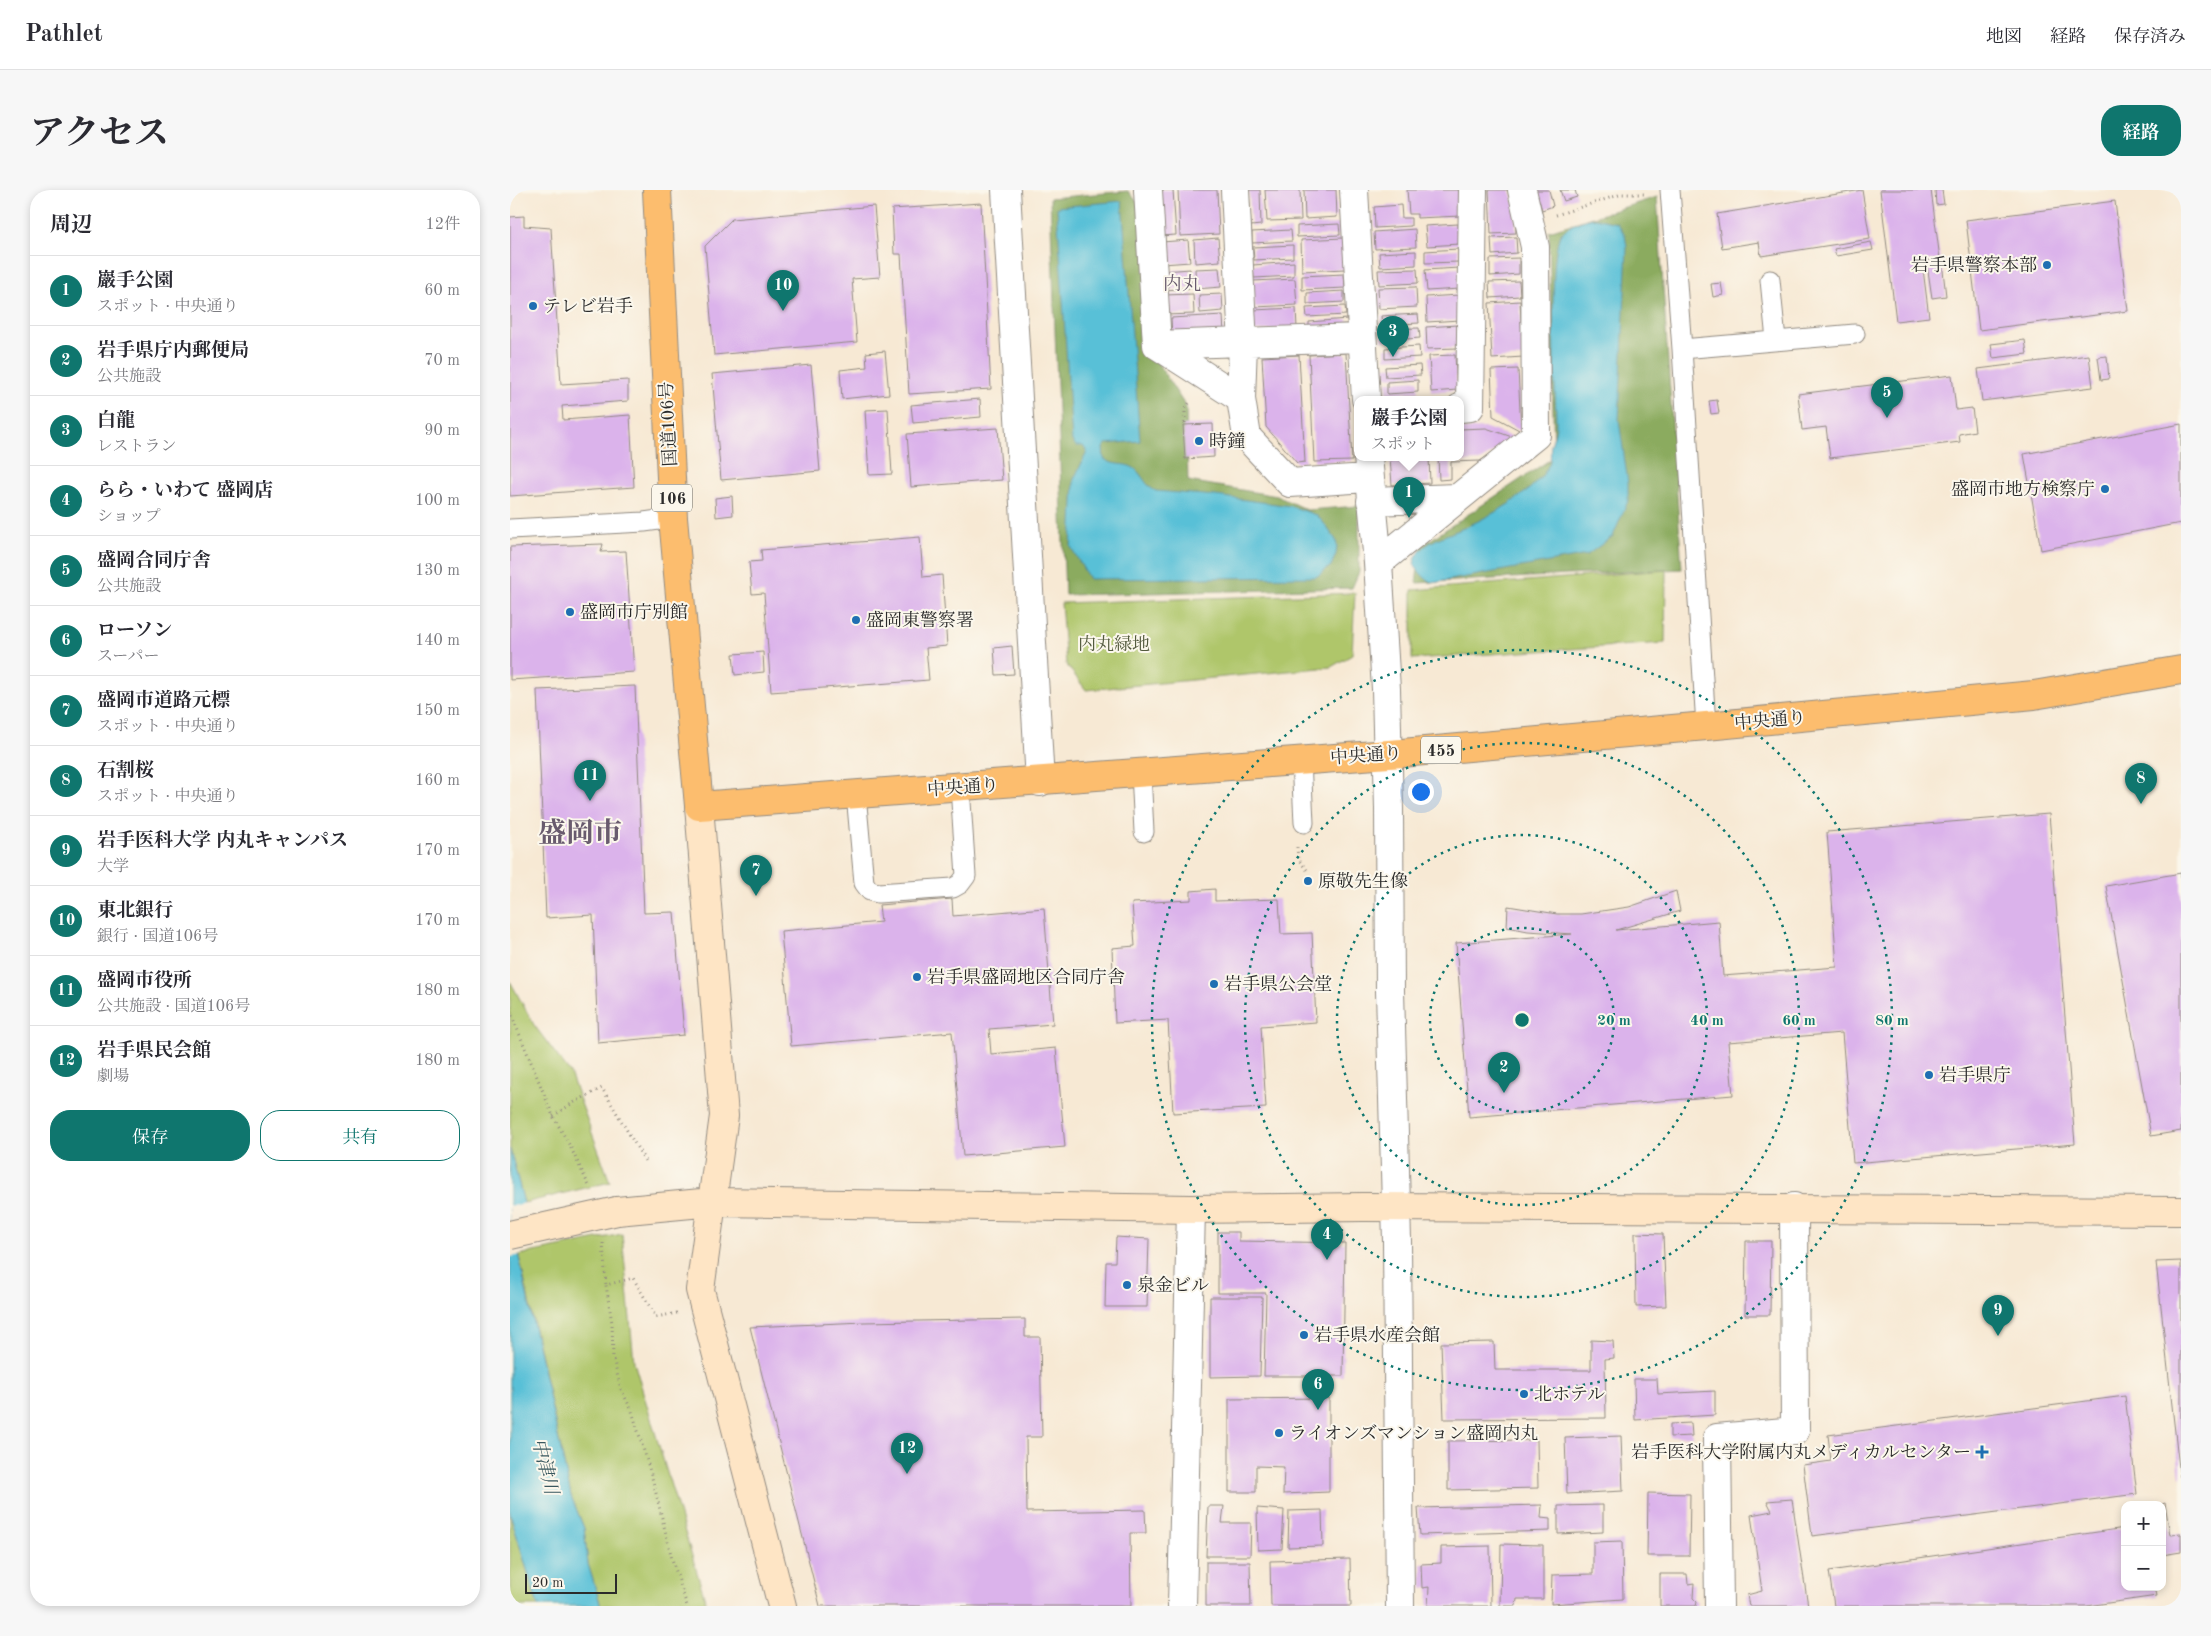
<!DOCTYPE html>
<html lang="ja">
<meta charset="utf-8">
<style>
body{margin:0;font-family:"Old Standard TT","Noto Serif JP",serif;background:#f7f7f7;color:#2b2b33}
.controls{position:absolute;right:15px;bottom:15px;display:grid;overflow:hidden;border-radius:10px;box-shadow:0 2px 8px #0003}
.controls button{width:45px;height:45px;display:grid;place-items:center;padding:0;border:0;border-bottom:1px solid #e1e1e2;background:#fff;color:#2b2b33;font:25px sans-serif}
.scale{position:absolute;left:15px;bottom:12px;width:92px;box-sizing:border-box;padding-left:5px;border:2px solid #2b2b2b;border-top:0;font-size:14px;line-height:18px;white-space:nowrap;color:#2b2b2b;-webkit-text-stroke:4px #fbf7ec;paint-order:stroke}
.you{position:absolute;left:910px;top:601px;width:18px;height:18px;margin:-12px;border:4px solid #fff;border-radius:50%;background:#1a73e8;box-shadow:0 0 0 8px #1a73e833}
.badge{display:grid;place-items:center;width:32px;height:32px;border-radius:50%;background:#0f766e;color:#fff;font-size:16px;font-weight:700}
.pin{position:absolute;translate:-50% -41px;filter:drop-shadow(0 1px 2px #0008)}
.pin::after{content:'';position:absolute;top:26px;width:18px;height:15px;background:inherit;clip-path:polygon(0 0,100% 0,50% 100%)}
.popup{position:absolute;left:844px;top:206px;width:110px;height:65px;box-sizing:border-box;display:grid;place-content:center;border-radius:10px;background:#fff;filter:drop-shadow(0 1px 4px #0005);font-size:16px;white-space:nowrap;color:#7c7c81}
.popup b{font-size:19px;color:#2b2b33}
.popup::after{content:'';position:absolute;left:50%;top:100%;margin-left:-10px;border:10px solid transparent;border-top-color:#fff}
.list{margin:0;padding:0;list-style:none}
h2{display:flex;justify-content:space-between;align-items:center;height:65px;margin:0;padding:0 20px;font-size:21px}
h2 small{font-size:16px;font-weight:400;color:#7c7c81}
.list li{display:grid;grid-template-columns:32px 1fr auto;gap:15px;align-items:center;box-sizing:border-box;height:70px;padding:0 20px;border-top:1px solid #e1e1e2}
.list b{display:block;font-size:19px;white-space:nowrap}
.list p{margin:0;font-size:16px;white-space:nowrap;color:#7c7c81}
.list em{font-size:16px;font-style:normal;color:#7c7c81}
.actions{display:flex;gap:10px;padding:15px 20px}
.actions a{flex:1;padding:11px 0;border:1px solid #0f766e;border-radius:20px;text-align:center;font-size:18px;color:#0f766e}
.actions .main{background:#0f766e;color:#fff}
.map{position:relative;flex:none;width:1671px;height:1416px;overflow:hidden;border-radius:20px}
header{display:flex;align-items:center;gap:30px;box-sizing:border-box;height:70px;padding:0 25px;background:#fff;border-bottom:1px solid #e1e1e2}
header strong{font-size:24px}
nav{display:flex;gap:28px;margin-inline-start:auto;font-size:18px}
.intro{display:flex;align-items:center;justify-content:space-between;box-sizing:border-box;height:120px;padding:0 30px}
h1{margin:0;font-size:35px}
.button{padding:12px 22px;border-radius:20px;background:#0f766e;color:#fff;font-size:18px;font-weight:700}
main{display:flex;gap:30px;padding:0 30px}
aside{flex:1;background:#fff;border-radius:20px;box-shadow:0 2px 8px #0003}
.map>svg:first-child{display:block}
</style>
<header>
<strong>Pathlet</strong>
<nav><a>地図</a><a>経路</a><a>保存済み</a></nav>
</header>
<div class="intro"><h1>アクセス</h1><a class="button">経路</a></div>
<main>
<aside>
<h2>周辺<small>12件</small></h2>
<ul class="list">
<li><span class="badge">1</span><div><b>巖手公園</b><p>スポット · 中央通り</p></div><em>60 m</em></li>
<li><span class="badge">2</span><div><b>岩手県庁内郵便局</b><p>公共施設</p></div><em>70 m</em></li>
<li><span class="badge">3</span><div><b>白龍</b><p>レストラン</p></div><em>90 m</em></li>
<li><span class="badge">4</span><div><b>らら・いわて 盛岡店</b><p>ショップ</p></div><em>100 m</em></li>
<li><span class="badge">5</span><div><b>盛岡合同庁舎</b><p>公共施設</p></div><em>130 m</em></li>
<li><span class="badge">6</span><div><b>ローソン</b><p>スーパー</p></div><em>140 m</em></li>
<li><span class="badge">7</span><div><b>盛岡市道路元標</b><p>スポット · 中央通り</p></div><em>150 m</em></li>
<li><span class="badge">8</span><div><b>石割桜</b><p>スポット · 中央通り</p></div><em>160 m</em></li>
<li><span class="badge">9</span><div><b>岩手医科大学 内丸キャンパス</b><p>大学</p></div><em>170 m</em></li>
<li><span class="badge">10</span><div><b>東北銀行</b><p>銀行 · 国道106号</p></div><em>170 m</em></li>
<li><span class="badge">11</span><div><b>盛岡市役所</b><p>公共施設 · 国道106号</p></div><em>180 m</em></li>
<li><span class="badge">12</span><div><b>岩手県民会館</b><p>劇場</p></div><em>180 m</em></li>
</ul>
<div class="actions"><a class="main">保存</a><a>共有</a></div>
</aside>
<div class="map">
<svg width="1671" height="1416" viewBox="0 0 1671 1416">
<rect width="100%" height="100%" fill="#fbf7ec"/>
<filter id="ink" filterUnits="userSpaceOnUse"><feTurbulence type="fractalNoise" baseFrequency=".02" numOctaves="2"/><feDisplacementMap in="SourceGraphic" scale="10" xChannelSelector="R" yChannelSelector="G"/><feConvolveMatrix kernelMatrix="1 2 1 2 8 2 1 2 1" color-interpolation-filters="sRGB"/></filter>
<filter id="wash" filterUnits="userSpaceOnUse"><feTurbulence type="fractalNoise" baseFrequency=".0096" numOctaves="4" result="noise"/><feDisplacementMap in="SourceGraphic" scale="20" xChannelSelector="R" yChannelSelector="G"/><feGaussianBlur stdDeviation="1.12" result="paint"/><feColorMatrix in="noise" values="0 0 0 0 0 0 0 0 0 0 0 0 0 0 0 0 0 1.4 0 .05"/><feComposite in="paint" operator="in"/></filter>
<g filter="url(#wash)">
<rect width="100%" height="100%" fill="#f7e9d4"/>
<!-- green -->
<path fill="#afc66b" stroke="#6d784b" d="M1156,380L1155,453L902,469V400Z
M845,403L842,465L821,477L576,500L556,474L551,413Z
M0,791L24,835L60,883L100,992L14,1013L0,959Z
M112,1044L124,1172L197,1416H91L78,1374L74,1338L61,1306L9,1065Z
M0,1323L28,1416H0Z"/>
<!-- forest -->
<path fill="#8bab5f" stroke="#5b6b45" d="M618,1L636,22L645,169L676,217L678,291L767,306L797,320L849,316V382L842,398L555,405L540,8Z
M1147,7L1172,379L906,393L911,356L1044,267L1039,41Z"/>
<!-- water -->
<path fill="#59c0d7" stroke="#427681" d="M612,11L630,251L596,254L593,258L594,269C606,277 614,272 624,278C633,285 636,297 646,301L706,306L781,316L806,325L813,332L826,350L827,356L826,364L821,376L806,387L579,389L561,357L564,289L577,262L573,256H566L562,251L547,17Z
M1085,28L1107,33L1115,45L1117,57L1109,230L1118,293V311L1103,346L1077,365L923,393C914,389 909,382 904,374C908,351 940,345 958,336C983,324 1028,301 1039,274C1042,268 1039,259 1042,252C1044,245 1046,241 1046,233C1046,203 1037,63 1051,44C1058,35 1074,29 1085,28Z
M0,959L14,1013L8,1063L11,1077L61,1306L74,1338L78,1374L91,1416H28L0,1323Z"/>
<!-- pier -->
<path fill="#f7e9d4" d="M16,1013L11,1065L0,1067V1016Z"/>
<g id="blocks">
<!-- building -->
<path fill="#dbb3eb" d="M647,0H663L666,45L650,46Z
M668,0H707L709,44L670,46Z
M739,0H750L751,35L741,36Z
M755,0H790L791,30L757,31Z
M794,0H826L827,27L795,29Z
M897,0H950L951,26L907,28V24H899Z
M979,0H1000L1005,17L1006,43L981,44Z
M1026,0H1039L1043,16L1032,20Z
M1050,0H1065L1067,7L1054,11Z
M1352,0L1360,49L1251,66L1249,52L1212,58L1207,24Z
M1370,0H1421L1430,69L1412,71L1419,127L1386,131Z
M1425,0H1432L1434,14L1426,15Z
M1605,11L1618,121L1469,140L1456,30Z
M471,13L481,199L399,204L391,64H384L382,19Z
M891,15L892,28H901V36L865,38L864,17Z
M364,16L370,87L342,89L347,152L204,165L195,56L222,29Z
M14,26V36L41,38L51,194L118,190V211L52,216L53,230L120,225L124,297L0,306V27Z
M829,34L830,45L787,47V36Z
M948,34L949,54L917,56L915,36Z
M905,39L906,57L865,59L864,42Z
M781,40L782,51L742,53V42Z
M1006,47L1007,63L982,65L981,48Z
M708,48L710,71L685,73L684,50Z
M833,48L835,79L792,81L791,50Z
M678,50L680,72L653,74L652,52Z
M1361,52L1363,60L1326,66L1324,59Z
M783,55V68L744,70L743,57Z
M948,59L949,72L915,73V61Z
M906,61V75L870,77L869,63Z
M1009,68V84L980,86V69Z
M784,72V86L744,88L743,75Z
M1432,72L1436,106L1422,108L1417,74Z
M709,78L711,97L686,99L685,79Z
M949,78L950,99L917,101L915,80Z
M680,79L681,98L655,100L654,81Z
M907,79L908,93L869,95L868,80Z
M834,84L835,98L792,100V86Z
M785,89L787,115L745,117L743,91Z
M1009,91L1010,106L980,108L979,92Z
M1211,93L1213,105L1203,107L1201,94Z
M906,97L907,117L869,119L868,98Z
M834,101V112L797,114V103Z
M683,104L684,124L655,125L654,105Z
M712,104L713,121L690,123L689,105Z
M949,105L950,130L917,132L916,107Z
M1010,111L1013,167L982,169L979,113Z
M835,116L836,125L797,127L796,118Z
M786,118L787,138L744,141L743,120Z
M908,124L909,133L872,135L871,126Z
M713,125L714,145L662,148L661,128Z
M837,129L838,134L799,136V132Z
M947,135L948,158L917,159L916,137Z
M909,138L910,148L872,151V139Z
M1515,150L1517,164L1483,168L1481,154Z
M909,156L910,167L875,169V158Z
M375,161L379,204L332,209L330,180L357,177L356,163Z
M836,163L842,271L804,272L799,165Z
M789,165L795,272L787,273L756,237L752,167Z
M945,165L947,200L921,202L919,166Z
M1579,165L1583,197L1472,211L1468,179Z
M1597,166L1599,189L1591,190L1588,167Z
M301,175L310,281L211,290L202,184Z
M910,175L911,185L876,187L875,177Z
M1008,179L1011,241L983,226L981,180Z
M1442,185L1446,220L1462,218L1465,241L1449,244L1450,252L1320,268L1316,237L1292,240L1288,204Z
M908,190V202L877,204V192Z
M470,209L471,227L403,233L401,215Z
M1207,210L1209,223L1201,224L1199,211Z
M378,219L382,284L359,285L355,220Z
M703,234L704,267L675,269L673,235Z
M1671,234V333L1531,360L1514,264Z
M488,238L492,290L401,297L397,244Z
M976,238L1005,248L970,271L941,272V289L929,290L928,267H950V239Z
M880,267H919L920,293L882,295Z
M222,306L223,325L206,327L205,308Z
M410,347L413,387L432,385L437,456L416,458L419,490L261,502L254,403L242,404L239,372L252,371L251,360Z
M93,354L91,362L116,361L124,482L0,490V357Z
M502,456L504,484L486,485L484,458Z
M253,462L254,482L225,485L223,464Z
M125,496L134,723L164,722L174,845L88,853L83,725L36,728L27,500Z
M1539,624L1565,954L1343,973L1332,843L1218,852L1223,905L959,927L946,753L1062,744L1018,741L997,737L998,716L1047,724H1071L1119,717L1166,701L1170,721L1106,740L1209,731L1213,786L1327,777L1317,642Z
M1671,683V941L1641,946L1596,696Z
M705,699V711L769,709L771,744L802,743L806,832L751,836L756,918L663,923L658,830L605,833L602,758L625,756L622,713L681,710V701Z
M442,709L443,726L534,718L543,834L479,839L481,864L546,858L555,957L453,966L442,842L281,856L271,741L371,732L369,715Z
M708,1042H729V1051L835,1053L833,1186H754L756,1103H708Z
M1125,1043L1153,1044L1156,1116L1126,1117Z
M606,1047L639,1049L637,1117H595L596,1072H605Z
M1236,1051H1261L1260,1125H1235Z
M1671,1071V1286L1670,1287L1646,1072Z
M700,1107H752L750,1186L700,1187Z
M515,1129V1147H530L532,1247H516L517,1322L635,1320L636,1343H620L621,1416H310L240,1137L354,1132Z
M1081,1150L1103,1151L1104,1168L1095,1169L1096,1228L934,1229L931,1153L984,1152L985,1180H1081Z
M1124,1189H1147L1148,1204L1205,1201V1225L1125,1230Z
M1615,1206L1627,1304L1302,1346L1293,1275L1321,1271L1318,1245Z
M819,1208V1302L773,1304L774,1277L746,1276V1302H719V1209Z
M1181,1233L1182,1246L1160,1247V1234Z
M1111,1246L1113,1301L1057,1304L1055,1248Z
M1027,1250L1028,1298L938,1300V1251Z
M1138,1303L1180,1304L1179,1366H1137Z
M1282,1309L1298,1416H1239L1237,1405L1252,1401L1241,1325L1262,1321L1257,1311Z
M1655,1313L1660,1345L1671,1344V1362L1652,1365V1314Z
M1032,1315L1031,1328L1040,1329V1341L910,1345L908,1318Z
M1093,1315V1342L1048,1344V1316Z
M698,1316H714L712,1333H741L740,1366H696Z
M747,1318L774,1320L772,1359L748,1360Z
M812,1320L813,1356L778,1357L779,1321Z
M1615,1338V1397H1645L1647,1406L1577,1416H1324L1319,1381Z
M1112,1351L1113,1409L1041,1414L1042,1385L1083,1384V1352Z
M991,1354L1033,1355V1409H1007L1006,1416H990Z
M980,1356L981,1416H918L919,1397L912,1398L911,1374L931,1373V1357Z
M840,1369L841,1416H761L760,1371Z
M696,1372H740L741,1416H696Z
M1150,1384H1177L1178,1394L1184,1393L1183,1408L1187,1412L1186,1416H1150Z"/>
</g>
</g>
<g filter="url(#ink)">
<use href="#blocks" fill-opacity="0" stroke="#918a80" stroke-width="1"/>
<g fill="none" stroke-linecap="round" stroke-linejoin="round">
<!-- lane casing -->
<g stroke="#918a80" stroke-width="21">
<path id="lane" d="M1160,0L1172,159
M1260,90L1266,150
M0,339L134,332L163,328
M1196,536L1172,159L1345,144
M791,570L794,633
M631,582L634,642
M346,604L354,693L360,701L368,703L443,698L450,694L456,686L450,597"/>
</g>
<!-- street casing -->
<g stroke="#918a80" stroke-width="30">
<path id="street" d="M496,0L530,592
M638,0L647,155L731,209L737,247L780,293L858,288
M725,0L733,154L731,209
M844,0L856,209
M647,155L851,148
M950,218L960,217L963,0
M858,267L868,373L876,499L879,619L880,801L887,1051L890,1416
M861,311L948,308
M868,373L1026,245L1025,57L1012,0
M672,1416L681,1019
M1209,1416L1207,1248L1285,1241L1284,1017"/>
</g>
<!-- secondary casing -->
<g stroke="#918a80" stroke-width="30">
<path id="secondary" d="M189,616L214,926L202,1012L681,1019L853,1017L1671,1021
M107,1021L202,1012L190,1100L272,1416"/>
</g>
<!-- highway casing -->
<g stroke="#918a80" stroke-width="30">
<path id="highway" d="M147,0L163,328L189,616L892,563L1196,536L1524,505L1671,480"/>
</g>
<!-- path -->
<path stroke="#918a80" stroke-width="3" stroke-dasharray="1 4" stroke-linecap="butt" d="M1046,25L1112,4H1137
M675,233V219L681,210
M787,657L788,669L797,680
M0,821L43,926L60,956L79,996
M43,926L63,913L92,898L135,971
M93,1053L96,1095
M167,1123L146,1127L123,1088L96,1095L102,1133L103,1168L111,1199L122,1221L143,1291L162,1369L177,1416"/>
<!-- lane -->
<use href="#lane" stroke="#fff" stroke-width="19"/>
<!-- street -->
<use href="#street" stroke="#fff" stroke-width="28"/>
<!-- secondary -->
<use href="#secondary" stroke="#fee5c5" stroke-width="28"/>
<!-- highway -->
<use href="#highway" stroke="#fcbd6e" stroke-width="28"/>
<!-- secondary-bridge casing -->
<g stroke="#918a80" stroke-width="30" stroke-linecap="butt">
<path id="secondary-bridge" d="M0,1045L107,1021"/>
</g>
<!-- secondary-bridge -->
<use href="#secondary-bridge" stroke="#fee5c5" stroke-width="28"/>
</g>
</g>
<!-- distance rings -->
<g fill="none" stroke="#0f766e" stroke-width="2.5" stroke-dasharray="2.5 5">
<circle cx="1012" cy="830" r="92"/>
<circle cx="1012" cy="830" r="185"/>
<circle cx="1012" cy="830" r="277"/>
<circle cx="1012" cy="830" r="370"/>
</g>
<!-- markers -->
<g fill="#1f6fb2" stroke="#fbf7ec" stroke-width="2">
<circle cx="1537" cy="75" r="5"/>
<circle cx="23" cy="116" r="5"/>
<circle cx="689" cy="251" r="5"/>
<circle cx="1595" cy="299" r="5"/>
<circle cx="60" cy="422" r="5"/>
<circle cx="346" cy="430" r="5"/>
<circle cx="798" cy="691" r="5"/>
<circle cx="407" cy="787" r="5"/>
<circle cx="704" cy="794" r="5"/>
<circle cx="1419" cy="885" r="5"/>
<circle cx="617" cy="1095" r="5"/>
<circle cx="794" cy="1145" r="5"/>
<circle cx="1014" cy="1204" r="5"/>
<circle cx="769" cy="1243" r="5"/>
<path d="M1469.5 1254.5h5v5h5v5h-5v5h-5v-5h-5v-5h5z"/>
</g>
<g text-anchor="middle" stroke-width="4" stroke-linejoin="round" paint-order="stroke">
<!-- shield labels -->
<g fill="#fbf7ec" stroke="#696865" stroke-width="1">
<rect x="142" y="294.5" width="40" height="27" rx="4"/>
<rect x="911" y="546.5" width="40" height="27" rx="4"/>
</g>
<g font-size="16" font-weight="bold" fill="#2b2b2b">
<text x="162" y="314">106</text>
<text x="931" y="566">455</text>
</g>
<!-- poi labels -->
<g font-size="18" fill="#2b2b2b" stroke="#fbf7ec" text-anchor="start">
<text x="1527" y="81" text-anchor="end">岩手県警察本部</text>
<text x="33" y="122">テレビ岩手</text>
<text x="699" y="257">時鐘</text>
<text x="1585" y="305" text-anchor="end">盛岡市地方検察庁</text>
<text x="70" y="428">盛岡市庁別館</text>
<text x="356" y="436">盛岡東警察署</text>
<text x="808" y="697">原敬先生像</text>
<text x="417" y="793">岩手県盛岡地区合同庁舎</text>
<text x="714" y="800">岩手県公会堂</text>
<text x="1429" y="891">岩手県庁</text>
<text x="627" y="1101">泉金ビル</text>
<text x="804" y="1151">岩手県水産会館</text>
<text x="1024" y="1210">北ホテル</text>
<text x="779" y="1249">ライオンズマンション盛岡内丸</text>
<text x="1461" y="1268" text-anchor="end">岩手医科大学附属内丸メディカルセンター</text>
</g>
<!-- street labels -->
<g font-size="18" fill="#2b2b2b" stroke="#fbf7ec">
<text transform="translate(158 234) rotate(-93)" y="6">国道106号</text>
<text transform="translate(1260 530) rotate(-5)" y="6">中央通り</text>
<text transform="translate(856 565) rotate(-4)" y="6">中央通り</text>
<text transform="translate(453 597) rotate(-4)" y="6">中央通り</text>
</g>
<!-- park labels -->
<g font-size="18" fill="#535a3e" stroke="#fbf7ec">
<text x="604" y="460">内丸緑地</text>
</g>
<!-- neighbourhood labels -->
<g font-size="19" fill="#695b6e" stroke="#fbf7ec">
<text x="672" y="100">内丸</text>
</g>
<!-- water labels -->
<g font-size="19" font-style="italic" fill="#39585f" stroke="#fbf7ec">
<text transform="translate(36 1276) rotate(76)" y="7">中津川</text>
</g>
<!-- town labels -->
<g font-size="28" font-weight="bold" fill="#695b6e" stroke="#fbf7ec">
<text x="70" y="652">盛岡市</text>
</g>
</g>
<circle cx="1012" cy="830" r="8" fill="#0f766e" stroke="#fbf7ec" stroke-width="2.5"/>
<g font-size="15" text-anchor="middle" font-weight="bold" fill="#0f766e" stroke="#fbf7ec" stroke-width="4" stroke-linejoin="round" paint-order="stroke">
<text x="1104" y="835">20 m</text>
<text x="1197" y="835">40 m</text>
<text x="1289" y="835">60 m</text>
<text x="1382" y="835">80 m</text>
</g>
</svg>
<div class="controls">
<button>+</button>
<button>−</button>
</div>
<div class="scale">20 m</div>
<div class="you"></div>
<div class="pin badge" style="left:899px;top:328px">1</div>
<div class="popup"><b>巖手公園</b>スポット</div>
<div class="pin badge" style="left:994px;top:903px">2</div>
<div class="pin badge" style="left:883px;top:167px">3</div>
<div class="pin badge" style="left:817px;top:1070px">4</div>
<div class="pin badge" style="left:1377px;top:228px">5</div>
<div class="pin badge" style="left:808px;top:1220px">6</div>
<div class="pin badge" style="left:246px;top:706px">7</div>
<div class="pin badge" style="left:1631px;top:614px">8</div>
<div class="pin badge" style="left:1488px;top:1146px">9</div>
<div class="pin badge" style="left:273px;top:121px">10</div>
<div class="pin badge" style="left:80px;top:611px">11</div>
<div class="pin badge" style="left:397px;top:1284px">12</div>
</div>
</main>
